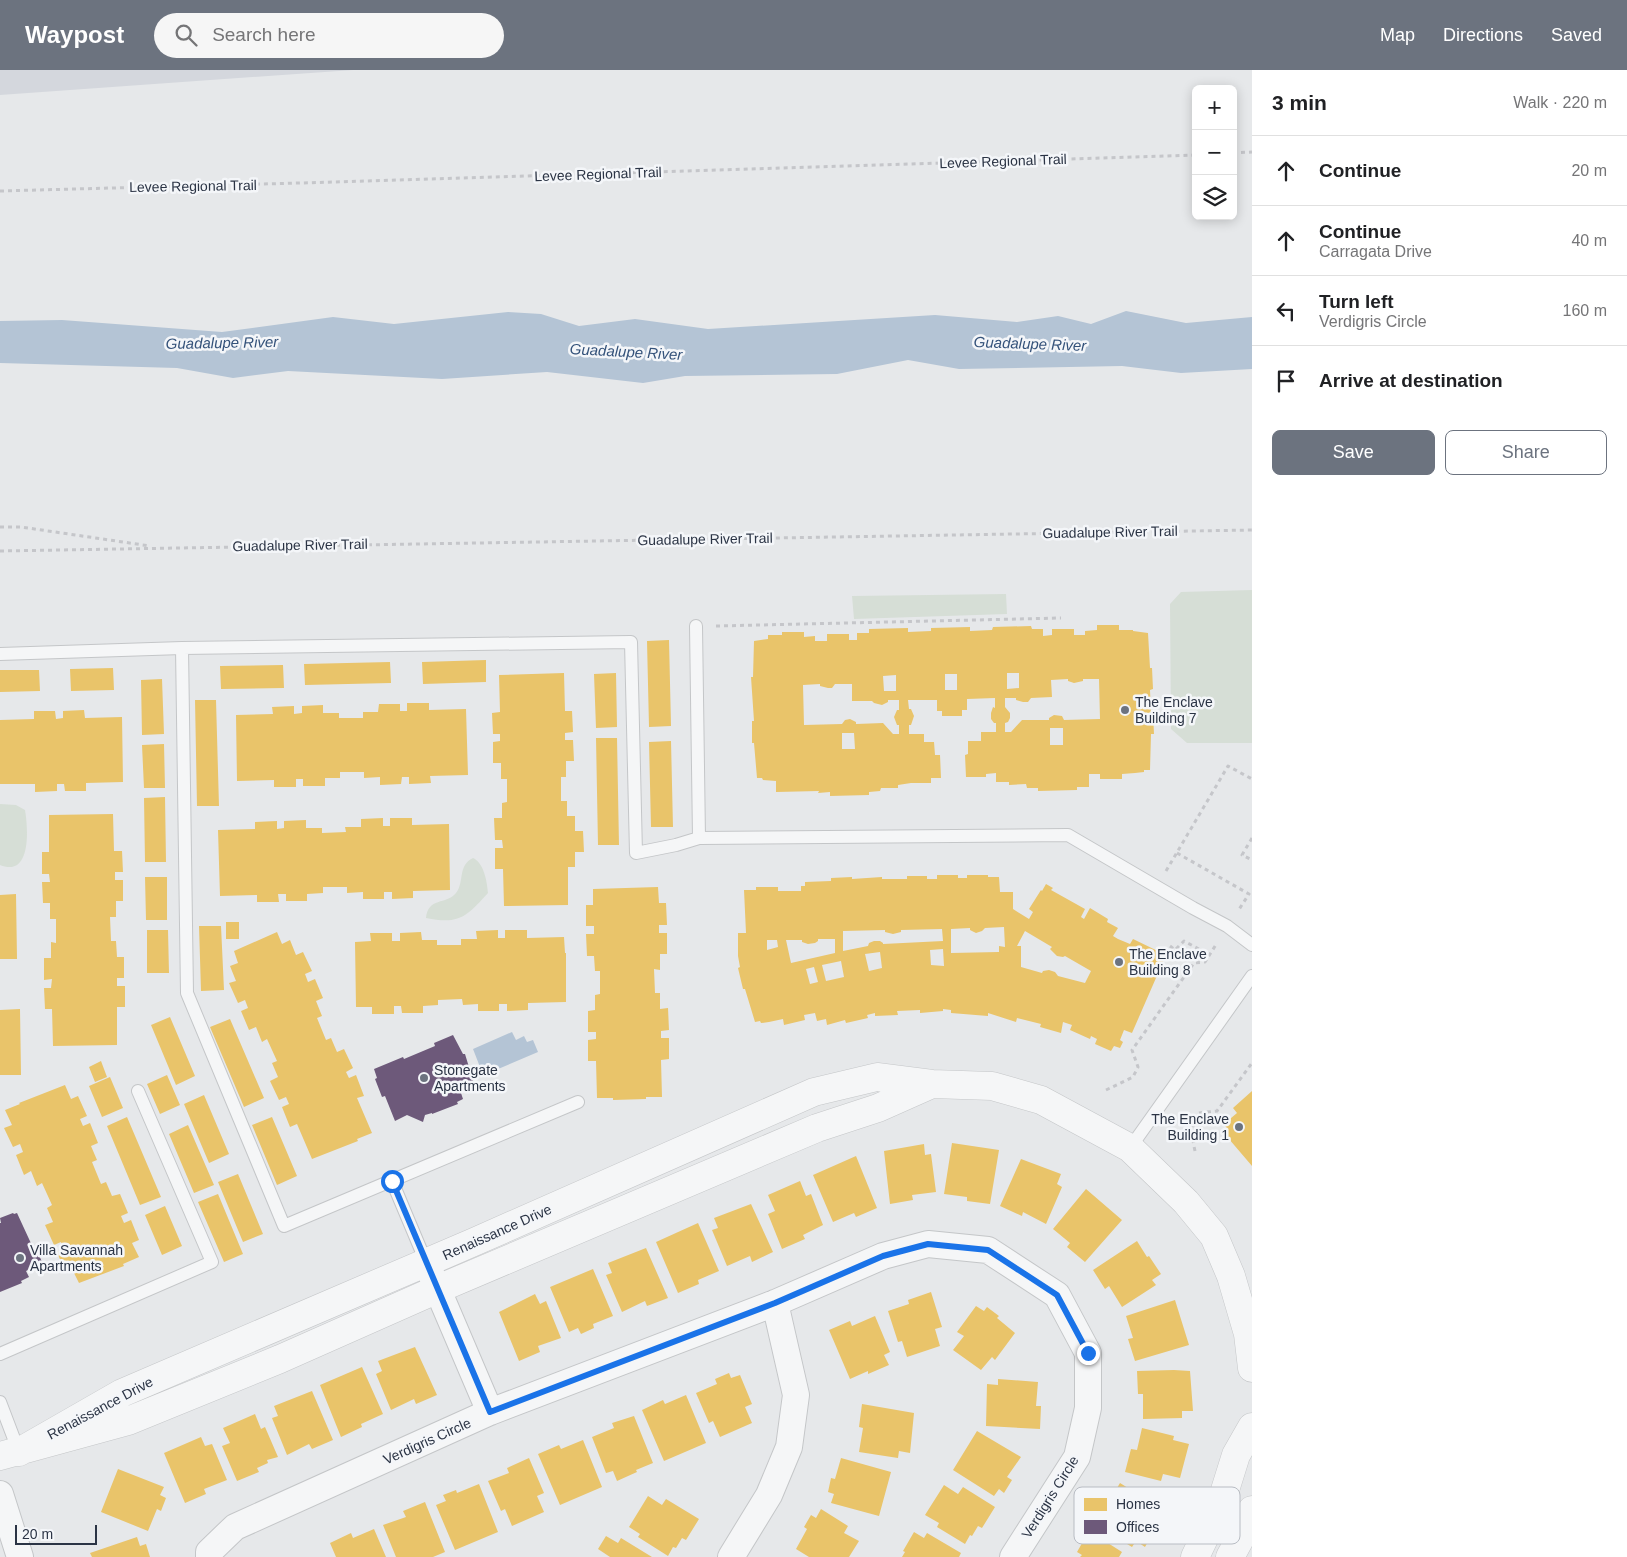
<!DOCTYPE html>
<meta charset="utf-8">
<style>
body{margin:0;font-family:Helvetica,sans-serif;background:#f6f6f6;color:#202124}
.controls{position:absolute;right:15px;top:15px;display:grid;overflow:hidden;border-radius:8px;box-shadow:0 2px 12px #0003}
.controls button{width:45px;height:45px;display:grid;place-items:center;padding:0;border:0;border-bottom:1px solid #e0e0e0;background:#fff;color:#202124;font:25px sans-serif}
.scale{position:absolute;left:15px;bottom:12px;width:82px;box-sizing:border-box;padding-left:5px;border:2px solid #2b3445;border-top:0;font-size:14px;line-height:18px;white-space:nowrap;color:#2b3445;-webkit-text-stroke:4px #f4f6f9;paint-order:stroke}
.stop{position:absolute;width:15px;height:15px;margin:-11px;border:4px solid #1a73e8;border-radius:50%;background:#fff}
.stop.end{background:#1a73e8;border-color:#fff;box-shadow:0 1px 5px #0008}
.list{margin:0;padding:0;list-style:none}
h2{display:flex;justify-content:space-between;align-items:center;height:65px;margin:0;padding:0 20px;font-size:21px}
h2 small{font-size:16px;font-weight:400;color:#757577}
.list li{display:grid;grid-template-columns:32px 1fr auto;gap:15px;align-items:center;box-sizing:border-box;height:70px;padding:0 20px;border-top:1px solid #e0e0e0}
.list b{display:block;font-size:19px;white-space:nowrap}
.list p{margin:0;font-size:16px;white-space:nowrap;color:#757577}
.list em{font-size:16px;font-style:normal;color:#757577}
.actions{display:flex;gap:10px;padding:15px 20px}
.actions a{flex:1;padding:11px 0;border:1px solid #6c737f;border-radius:8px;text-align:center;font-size:18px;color:#6c737f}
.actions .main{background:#6c737f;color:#fff}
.icon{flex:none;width:28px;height:28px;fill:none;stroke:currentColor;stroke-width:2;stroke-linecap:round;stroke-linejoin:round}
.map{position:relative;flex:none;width:1252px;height:1487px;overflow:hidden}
header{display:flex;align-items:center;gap:30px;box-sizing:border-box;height:70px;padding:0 25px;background:#6c737f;color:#fff}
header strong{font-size:24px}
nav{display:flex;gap:28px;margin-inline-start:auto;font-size:18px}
.search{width:350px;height:45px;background:#f6f6f6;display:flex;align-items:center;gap:12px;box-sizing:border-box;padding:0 18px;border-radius:28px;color:#757577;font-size:19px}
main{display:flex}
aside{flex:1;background:#fff}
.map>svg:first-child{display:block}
</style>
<header>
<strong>Waypost</strong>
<div class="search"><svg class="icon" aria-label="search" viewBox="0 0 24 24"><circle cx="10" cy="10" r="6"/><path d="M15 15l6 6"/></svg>Search here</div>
<nav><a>Map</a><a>Directions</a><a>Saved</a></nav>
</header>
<main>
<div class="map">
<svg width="1252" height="1487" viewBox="0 0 1252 1487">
<rect width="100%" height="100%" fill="#e6e8ea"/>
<!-- built -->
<path fill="#d4d7dd" d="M0,0H353L0,25Z"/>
<!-- green -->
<path fill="#d6ded6" d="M1252,520V673H1187L1171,659L1170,534L1181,522Z
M1006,524L1007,544L854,549L852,526Z
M0,734L16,735L25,740C28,757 32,808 0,795Z
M473,788C484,793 487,811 488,823C467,846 460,855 426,848C428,827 446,835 456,823C465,812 457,796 473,788Z"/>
<!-- water -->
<path fill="#b4c4d5" d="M1126,241L1186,253L1252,247V299L1181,303L1122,296L959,299L908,290L837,304L685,306L643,313L547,302L442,309L288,301L233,308L177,298L0,293V251L62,250L222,262L333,247L394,254L508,242L541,244L579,256L635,249L708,259L935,245L1017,252L1058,246L1091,254Z
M512,962L516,970L524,966L527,972L533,970L538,982L491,1002L488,994L480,997L473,979Z"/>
<!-- homes -->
<path fill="#e9c46a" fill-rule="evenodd" d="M1097,555H1119V560H1133V561L1148,563L1150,598H1152L1153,619L1150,620L1151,643H1153L1154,664H1151L1150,700H1144V702L1135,703L1122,704V709H1100V704H1089V717H1077V720L1038,721V718H1027L1026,714L1009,715V712H996V703L986,704V707H966L965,685L968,684V671H981V662H996V653H994L991,649V643L993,637L995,638V628L967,629V640H962V646H942V641H937V630H908L909,639H911L914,646L911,655H909V664H924V672H934L935,685H940L941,708H931V713H911L898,715V718H881L880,721L869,722V725L830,726V722L818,723L819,721L776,722V711L763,710L762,708H757L754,673H752V651H754L751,607H753L754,571L768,569V565H782V562H804V567L815,566V571H827V564H849V570H857V563H869V559L908,558V562L931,561V558L970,557V561L992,560L993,557L1031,556L1032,559H1043V566L1052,565V559H1074V565H1085V561L1097,560ZM1007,603H1019V618L1007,619ZM945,604H957V620H945ZM896,605V621H884L883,606ZM1068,609V611L1074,613L1083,611V609H1099L1100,649L1064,650L1062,646L1054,645L1049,648V650H1022L1011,662H1005V653L1008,652L1010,648V643L1005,637V628H1016V630L1023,632H1028L1031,628L1052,627L1051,610ZM820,614V616L828,618H832L835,614H852V631H872L874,633L882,635L888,632V630H899V640H897L894,647L897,655H899V664H893L883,653L856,654V652L850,649L845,650L842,654L804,655L803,615ZM1050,658H1063V675H1050ZM842,663H854L855,679H842Z
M669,570L671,656L649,657L647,571Z
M486,590V612L423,614L422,592Z
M390,592L391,613L305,615L304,594Z
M283,595L284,618L221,619L220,596Z
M113,598L114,620L71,621L70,599Z
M0,600H39L40,621L0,622Z
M564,603L565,641H572L573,662L565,663V670H573L574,691H566V707H561V731H567V746H575V761H583L584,782H575V797H568V835L504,836L503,799H495V778H503L502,770H495L494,748H502V733L507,732V709H501V693H493V672L500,671V664H493L492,643L500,642L499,605Z
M616,603L617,657L596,658L594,604Z
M162,609L164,664L142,665L141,610Z
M195,630H216L219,736H197Z
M407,633H429V640L466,639L468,705L430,706L431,713L409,714V707H402L401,714L380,715V707L364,708V702H340V708H325V716H303V709H296V717H274V710L237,711L236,645L273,644L272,637L294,636V644L302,643V636L323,635V643H339V648H363V642H378L379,634H400V641H407Z
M84,640L85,648L122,647L123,712L86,713V721H65L64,714H57V721L35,722V714H0V650L34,649V641H55L56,649L63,648V641Z
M596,668H617L619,775H598Z
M671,671L673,757H651L649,672Z
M164,674L165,718H144L142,675Z
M165,727L166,792H145L144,728Z
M113,744L114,781H122L123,802H115V810H123V831H116V847H110L111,871H116L117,887H124V908H117V916H125V937H117V975L53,976L52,939H45L44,918H51L52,909L44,910V888H51V872L56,873V849H50V833H43L42,812H50L49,804H42V782H49V745Z
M383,748V756H390V748H412V755L449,754L450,820L413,821V828L392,829V822H384V829H363V822L347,823V817H323V823L307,824V831H286V824H278L279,832H257V825L220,826L218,760L255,759V752L277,751V759L284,758V751L306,750V758H322V763L346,762L345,757H361V749Z
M937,805H958V808H967V805H988V807H999L1000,822H1013V839L1029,849L1033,842L1029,839L1041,820L1042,821L1046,814L1053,818L1051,820L1085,839L1081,847L1084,849L1090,838L1108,849L1107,852L1118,858L1113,866L1118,869L1130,874L1133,869L1166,885L1132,963L1124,960L1120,970L1123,972L1120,978L1114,976L1111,981L1095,974L1097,969L1091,966L1090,969L1070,960L1072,955L1063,952L1061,963L1040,957L1041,954L1017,948L1016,952L988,943V946L951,943V940L943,939V941L920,943V940L897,941L898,945L875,946V943L867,945L868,948L846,953L845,950L827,955L826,949L817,951L815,943L804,945L805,950L784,955L783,949L769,952L761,953L760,951L755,952L745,919H743L738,898L740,897L738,886V863H746L744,820H756V817H778V821H801V816H805V812L831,811V808L852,807V809L882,807V809H907V806H927V809H937ZM1004,857L1005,877L999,876V882L951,883V859L970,858V860L976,863L982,861L985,858ZM942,859L943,871L883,874V873L880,871H874L869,873L868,876L843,881V861L885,860V862L893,864L901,862V860ZM1025,861L1052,877L1050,879L1057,886L1063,887L1065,886L1091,901L1085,913L1058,906L1055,902L1049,900L1043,901L1042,903L1021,897V876H1017ZM818,869H835V883L791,893L786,870H802V872L808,874L815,873L818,871ZM767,870H777L778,877L767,880ZM943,879L944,896L931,895L930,880ZM880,882L882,898L869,901L865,884ZM841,891L844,907L826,911L822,895ZM814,897L818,912L810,914L806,899Z
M145,807H167V850H146Z
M658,817L659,833H666L667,855H659V863H667V884H660V900L654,899L655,923H660V939L668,938L669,960L661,961V968H669V989L661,990L662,1027H646V1029L613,1030V1028H597L596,991H588V970L596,969V962H588V941L595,940V925L600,924V901H595L594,886H587L586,864H594V856H586V835H593V819Z
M16,824L17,889H0V825Z
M226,852H239V869H226Z
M199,856H221L224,920L201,921Z
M147,860H168L169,903H147Z
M498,860V868H505V860H527V868L564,867L565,883H566V932L528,933V940L507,941V934H499V941H478V934L463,935L462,929L438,930V935L423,936V943H402L401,936H394V944H372V937H356L355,872L371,871L370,863H392V871H400V863L421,862L422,870H437V875H461V869H477L476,861Z
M277,862L282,874L290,870L296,885L303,882L312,901L305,904L308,912L315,909L323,928L316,931L322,946L317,948L326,970L331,968L337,982L344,979L353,998L346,1002L349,1008L356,1005L364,1026L357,1028L372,1063L357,1069L358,1071L312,1089L297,1054L290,1057L282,1037L289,1034L286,1027L279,1030L270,1011L278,1007L272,993L277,991L267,969L262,972L256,957L249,960L241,941L248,938L245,930L238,933L229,913L236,911L230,896L238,893L234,881Z
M20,939L21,1005H0V940Z
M170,947L195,1006L176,1015L151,955Z
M230,949L264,1028L244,1037L210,957Z
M101,991L107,1007L95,1012L89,997Z
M167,1005L180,1035L160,1044L147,1014Z
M110,1007L123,1038L102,1047L89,1016Z
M65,1015L71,1029L78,1026L87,1046L80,1049L83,1056L90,1053L98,1073L91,1076L97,1090L92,1092L101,1114L106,1112L112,1126L120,1124L128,1143L121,1146L124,1153L131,1150L139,1170L132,1173L139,1187L123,1194L124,1196L79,1213L72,1199L65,1202L57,1182L64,1179L61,1172L54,1175L45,1155L53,1152L47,1138L52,1135L42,1113L37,1116L31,1101L24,1105L16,1085L23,1082L20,1074L13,1077L4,1058L12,1055L5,1040L20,1034L19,1033Z
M1252,1021V1096L1223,1062L1227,1059L1224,1054L1237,1043L1233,1038Z
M204,1025L229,1084L209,1093L184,1034Z
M127,1047L161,1127L140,1135L107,1056Z
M272,1047L297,1106L277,1115L252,1055Z
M188,1055L214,1115L194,1123L169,1064Z
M952,1073L999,1080L990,1134L967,1131V1127L944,1124Z
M924,1074L925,1085L931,1084L936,1122L912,1125L913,1130L890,1134L884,1081Z
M856,1086L877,1138L856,1147L854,1143L833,1152L813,1105Z
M1021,1089L1061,1104L1057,1114L1062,1117L1046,1154L1023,1142L1022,1146L1000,1136Z
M238,1104L263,1164L243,1172L218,1112Z
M800,1111L806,1126L811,1124L823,1155L803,1165L805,1169L782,1179L768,1144L775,1141L768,1125Z
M1086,1119L1122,1150L1085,1192L1067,1177L1070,1173L1053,1159Z
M218,1124L243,1184L224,1192L198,1132Z
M751,1134L773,1182L752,1192L750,1186L727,1196L712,1160L718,1158L714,1148Z
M165,1136L182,1176L162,1185L145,1145Z
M698,1153L719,1201L698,1210L699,1214L678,1223L656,1172Z
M1137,1171L1147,1187L1149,1186L1161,1204L1152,1210L1156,1215L1122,1237L1109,1216L1105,1219L1093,1200Z
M646,1178L668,1228L647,1236L645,1231L622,1242L606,1205L612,1203L608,1193Z
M593,1199L613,1246L593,1254L594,1258L581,1264L578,1258L569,1262L550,1217Z
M931,1222L942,1257L935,1259L940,1276L907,1287L902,1271L898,1272L888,1241L909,1234L908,1230Z
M535,1224L540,1234L546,1231L561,1268L538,1276L540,1282L519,1291L499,1242Z
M1175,1230L1189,1275L1135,1291L1128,1269L1133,1268L1126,1246Z
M976,1236L984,1241L987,1237L999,1246L997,1248L1015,1263L995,1290L992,1287L981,1300L953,1280L964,1266L957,1262Z
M875,1246L890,1282L884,1285L889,1295L868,1304V1301L850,1309L829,1260L850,1251L852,1256Z
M415,1277L437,1325L416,1334L414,1329L391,1340L376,1304L382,1301L378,1291Z
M362,1297L383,1344L361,1354L362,1357L341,1367L320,1315Z
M1174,1300L1190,1301L1193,1341H1182V1348L1143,1349V1324H1138L1137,1301Z
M729,1303L731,1308L740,1305L752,1334L745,1337L752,1353L720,1367L713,1351L709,1353L696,1323L717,1314L715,1309Z
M998,1309L1038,1312L1036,1336H1041L1040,1359L986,1356L987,1314L998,1315Z
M312,1321L333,1370L312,1379L309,1374L287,1385L272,1348L278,1346L274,1336Z
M686,1325L706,1373L664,1391L642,1340L663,1330L665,1334Z
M862,1334L914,1343L910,1383L899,1381L898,1388L859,1382L863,1358L859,1357Z
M255,1344L261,1359L265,1357L278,1387L267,1390L268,1393L257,1398L259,1402L237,1411L222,1376L230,1373L223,1358Z
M634,1346L653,1393L636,1400L637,1402L617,1411L613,1401L606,1403L592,1367L614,1358L612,1353Z
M1142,1358L1174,1366L1173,1370L1189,1374L1180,1408L1163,1404L1161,1411L1125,1402L1131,1379L1137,1380Z
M977,1361L1021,1387L1007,1407L1012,1410L1004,1423L999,1419L994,1426L953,1400Z
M201,1367L205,1376L212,1374L227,1410L204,1419L206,1424L185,1433L164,1383Z
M583,1370L602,1417L560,1435L538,1384L559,1375L561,1379Z
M529,1388L544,1423L537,1426L544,1442L512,1456L505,1439L501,1441L488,1411L509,1403L507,1398Z
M841,1388L891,1402L879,1446L831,1433L834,1424L828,1422L831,1408L835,1409Z
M118,1399L164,1417L160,1425L166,1428L161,1441L157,1439L148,1461L101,1442Z
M1120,1413L1165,1441L1145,1477L1136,1471L1132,1477L1099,1457L1112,1435L1108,1433Z
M479,1414L498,1462L455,1480L436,1435L446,1431L443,1425L456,1420L457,1423Z
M944,1415L958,1424L963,1417L995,1437L982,1458L978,1456L972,1466L970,1465L965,1474L937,1457L939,1453L925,1445Z
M648,1426L662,1435L666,1429L699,1449L686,1470L682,1468L676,1478L673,1477L668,1486L638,1467L640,1464L629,1457Z
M425,1432L445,1482L433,1487H396L383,1455L406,1447L403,1441Z
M821,1439L848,1456L844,1463L859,1471L849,1487H809L796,1479L807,1459L804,1457L811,1445L816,1448Z
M374,1459L386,1487H336L330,1473L351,1463L353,1468Z
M1089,1461L1122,1482L1119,1487H1080L1082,1485L1077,1482Z
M914,1462L924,1468L927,1463L961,1483L959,1487H902L905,1482L903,1481Z
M606,1466L618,1473L621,1468L652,1487H610L598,1479Z
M137,1467L140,1476L146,1474L150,1487H92L90,1483Z"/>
<!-- offices -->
<path fill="#6d597a" d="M453,965L463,984H465L475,1017L461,1023L463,1029L457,1032L458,1034L432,1044V1043L425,1045L423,1052L407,1045L395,1051L385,1026L382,1027L375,1009L377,1008L374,999L403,987L404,989L435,976L434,973Z
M13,1143L14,1144L17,1143L35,1182L37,1181L43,1194L26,1201L29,1207L21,1211L22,1213L0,1222V1153H1L0,1148Z"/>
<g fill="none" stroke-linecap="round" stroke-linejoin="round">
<!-- service casing -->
<g stroke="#c4c6c8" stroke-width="14">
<path id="service" d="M696,556L699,768
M0,584L182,578
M578,1032L284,1156L187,923L182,578L631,572L636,783L676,775L699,768L1068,765L1193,838L1227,856L1252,875
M1130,1078L1252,906
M392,1111L426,1192
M0,1284L212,1192L138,1021
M0,1332L19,1382"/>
</g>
<!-- minor casing -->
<g stroke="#c4c6c8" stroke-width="28">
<path id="minor" d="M426,1192L490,1342
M0,1424L20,1487
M209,1487V1482L235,1457L490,1342L775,1233L883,1186L928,1174L988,1180L1057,1225L1088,1283V1338L1077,1387L1013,1487
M731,1487L769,1425L789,1377L796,1325L775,1233"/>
</g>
<!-- tertiary casing -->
<g stroke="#c4c6c8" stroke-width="29">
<path id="tertiary" d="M19,1382L122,1323L474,1172L814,1022L877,1007L932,1014L992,1016L1041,1030L1130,1078L1186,1132L1214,1166L1231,1206L1248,1264L1252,1298
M0,1386L128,1351L280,1289L438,1219L817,1058L878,1038L932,1014
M1195,1487L1221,1433L1236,1385L1252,1357
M1230,1487L1247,1456L1252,1440"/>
</g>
<!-- path -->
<path stroke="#c5c6ca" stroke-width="3" stroke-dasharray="4 4" stroke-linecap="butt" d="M1233,83L1252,82
M0,121L300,113L1196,85
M0,457H21L150,476
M0,481L1252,460
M716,556L1061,548
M1252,768L1242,785L1252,790
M1177,783L1249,824L1238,841
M1166,801L1228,696L1252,709
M1170,876L1175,880L1184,871L1210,885
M1106,1020L1133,1007L1138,997L1132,980L1194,893L1205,892L1217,873
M1195,1081C1192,1067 1191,1056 1198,1043L1217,1041L1252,993"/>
<!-- service -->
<use href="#service" stroke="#f5f6f7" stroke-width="12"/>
<!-- minor -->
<use href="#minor" stroke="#f5f6f7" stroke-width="26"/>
<!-- tertiary -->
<use href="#tertiary" stroke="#f5f6f7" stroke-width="28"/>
</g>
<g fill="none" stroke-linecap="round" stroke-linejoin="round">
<!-- route -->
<path stroke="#1a73e8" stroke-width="6" d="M392,1111L490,1342L775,1233L883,1186L928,1174L988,1180L1057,1225L1088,1283"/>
</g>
<!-- markers -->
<g fill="#6c737f" stroke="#f4f6f9" stroke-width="2">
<circle cx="1125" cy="640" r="5"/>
<circle cx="1119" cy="892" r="5"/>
<circle cx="424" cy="1008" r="5"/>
<circle cx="1239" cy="1057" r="5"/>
<circle cx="20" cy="1188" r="5"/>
</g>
<g text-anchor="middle" stroke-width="5" stroke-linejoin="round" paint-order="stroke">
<!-- street labels -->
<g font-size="14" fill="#2b3445" stroke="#f4f6f9">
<text transform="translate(1003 91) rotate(-2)" y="5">Levee Regional Trail</text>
<text transform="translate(598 104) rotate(-2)" y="5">Levee Regional Trail</text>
<text transform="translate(193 116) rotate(-1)" y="5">Levee Regional Trail</text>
<text transform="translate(1110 462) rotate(-1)" y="5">Guadalupe River Trail</text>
<text transform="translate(705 469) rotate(-1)" y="5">Guadalupe River Trail</text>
<text transform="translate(300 475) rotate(-1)" y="5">Guadalupe River Trail</text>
<text transform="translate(497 1162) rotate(-24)" y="5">Renaissance Drive</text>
<text transform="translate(100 1338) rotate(-28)" y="5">Renaissance Drive</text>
<text transform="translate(427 1371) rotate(-24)" y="5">Verdigris Circle</text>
<text transform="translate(1050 1427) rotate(-58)" y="5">Verdigris Circle</text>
</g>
<!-- poi labels -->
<g font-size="14" fill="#2b3445" stroke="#f4f6f9" text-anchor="start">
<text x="1135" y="637">The Enclave<tspan x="1135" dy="16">Building 7</tspan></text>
<text x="1129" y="889">The Enclave<tspan x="1129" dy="16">Building 8</tspan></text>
<text x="434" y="1005">Stonegate<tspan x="434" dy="16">Apartments</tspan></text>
<text x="1229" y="1054" text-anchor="end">The Enclave<tspan x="1229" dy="16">Building 1</tspan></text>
<text x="30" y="1185">Villa Savannah<tspan x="30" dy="16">Apartments</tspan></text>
</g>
<!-- water labels -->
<g font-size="15" font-style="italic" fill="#34527a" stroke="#f4f6f9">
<text transform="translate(222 273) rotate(-1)" y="5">Guadalupe River</text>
<text transform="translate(1030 274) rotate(2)" y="5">Guadalupe River</text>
<text transform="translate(626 282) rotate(3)" y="5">Guadalupe River</text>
</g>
</g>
<!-- legend -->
<rect x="1074" y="1417" width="166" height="57" rx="8" fill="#f4f6f9" stroke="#b8bcc3" stroke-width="1"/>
<rect x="1084" y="1428" width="23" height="13" fill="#e9c46a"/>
<rect x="1084" y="1450" width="23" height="14" fill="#6d597a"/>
<g font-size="14" fill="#2b3445">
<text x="1116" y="1439">Homes</text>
<text x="1116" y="1462">Offices</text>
</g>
</svg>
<div class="controls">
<button>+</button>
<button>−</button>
<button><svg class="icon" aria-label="layers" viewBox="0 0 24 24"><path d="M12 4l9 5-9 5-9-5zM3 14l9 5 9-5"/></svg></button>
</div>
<div class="scale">20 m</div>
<div class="stop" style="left:392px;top:1111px"></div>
<div class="stop end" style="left:1088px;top:1283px"></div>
</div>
<aside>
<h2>3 min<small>Walk · 220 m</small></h2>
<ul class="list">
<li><svg class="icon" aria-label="ahead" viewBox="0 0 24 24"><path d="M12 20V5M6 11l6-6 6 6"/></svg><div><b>Continue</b></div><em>20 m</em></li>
<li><svg class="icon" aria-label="ahead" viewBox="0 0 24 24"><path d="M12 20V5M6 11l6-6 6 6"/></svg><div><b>Continue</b><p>Carragata Drive</p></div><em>40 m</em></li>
<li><svg class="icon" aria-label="left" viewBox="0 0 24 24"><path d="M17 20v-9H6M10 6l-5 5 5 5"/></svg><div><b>Turn left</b><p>Verdigris Circle</p></div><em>160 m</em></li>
<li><svg class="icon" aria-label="arrive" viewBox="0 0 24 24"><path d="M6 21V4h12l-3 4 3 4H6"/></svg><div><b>Arrive at destination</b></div></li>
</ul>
<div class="actions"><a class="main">Save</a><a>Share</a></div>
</aside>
</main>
